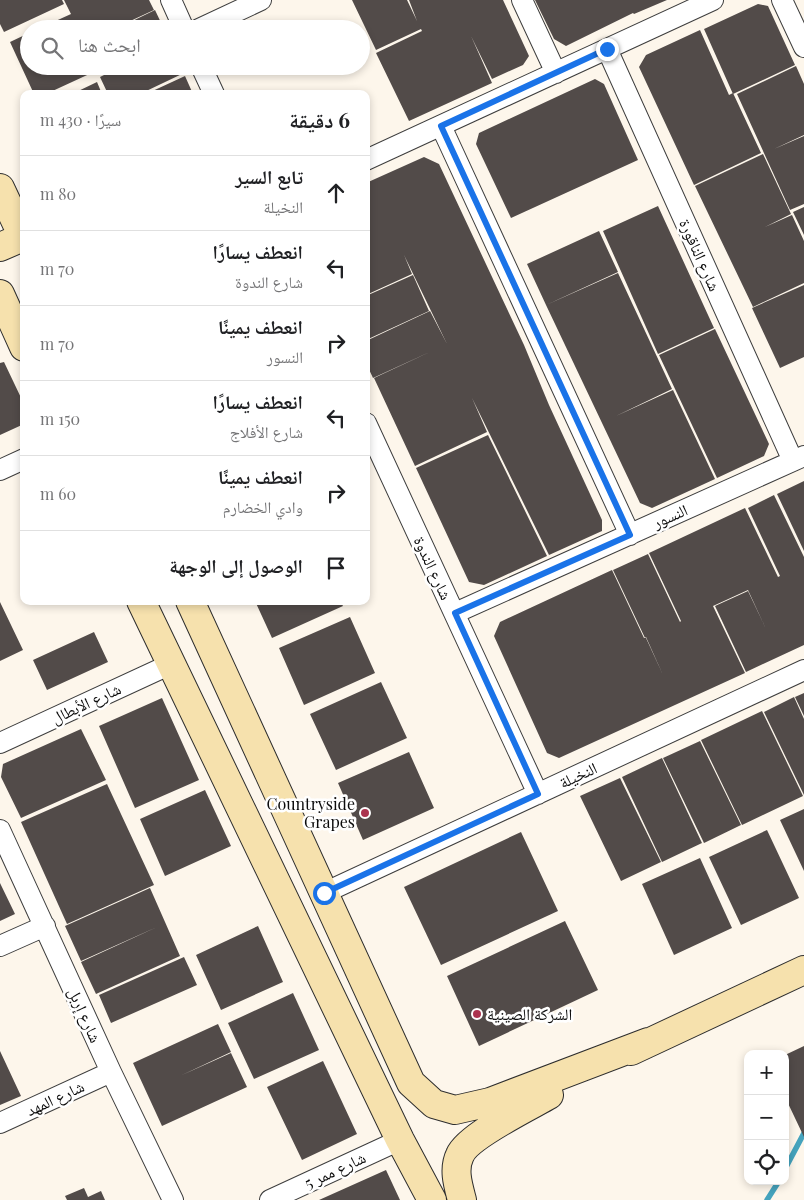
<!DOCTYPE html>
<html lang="ar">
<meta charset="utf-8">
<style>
body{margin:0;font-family:"Playfair Display","Noto Naskh Arabic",serif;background:#f6f6f6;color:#202124;direction:rtl}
.controls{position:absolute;right:15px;bottom:15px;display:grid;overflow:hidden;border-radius:10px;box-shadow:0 2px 8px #0003}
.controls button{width:45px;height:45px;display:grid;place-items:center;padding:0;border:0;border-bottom:1px solid #e0e0e0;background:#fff;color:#202124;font:25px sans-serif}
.stop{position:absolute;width:15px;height:15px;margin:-11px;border:4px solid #1a73e8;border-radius:50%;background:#fff}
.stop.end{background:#1a73e8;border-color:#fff;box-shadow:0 1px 5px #0008}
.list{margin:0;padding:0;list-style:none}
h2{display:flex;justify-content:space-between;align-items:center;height:65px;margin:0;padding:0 20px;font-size:21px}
h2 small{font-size:16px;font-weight:400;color:#757577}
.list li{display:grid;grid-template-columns:32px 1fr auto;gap:15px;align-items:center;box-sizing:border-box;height:75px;padding:0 20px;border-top:1px solid #e0e0e0}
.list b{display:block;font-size:19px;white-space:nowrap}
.list p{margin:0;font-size:16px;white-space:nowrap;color:#757577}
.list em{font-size:16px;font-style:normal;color:#757577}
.icon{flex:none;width:28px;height:28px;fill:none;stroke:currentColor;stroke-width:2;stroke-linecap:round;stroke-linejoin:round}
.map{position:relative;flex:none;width:804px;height:1200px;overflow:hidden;direction:ltr}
.search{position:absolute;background:#fff;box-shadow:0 2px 8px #0003;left:20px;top:20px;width:350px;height:55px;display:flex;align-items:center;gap:12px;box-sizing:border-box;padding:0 18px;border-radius:28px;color:#757577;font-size:19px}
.panel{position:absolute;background:#fff;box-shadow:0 2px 8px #0003;left:20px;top:90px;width:350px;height:515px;border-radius:10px;direction:rtl}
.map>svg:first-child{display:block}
</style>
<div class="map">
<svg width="804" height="1200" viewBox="0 0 804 1200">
<rect width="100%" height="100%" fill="#fdf6eb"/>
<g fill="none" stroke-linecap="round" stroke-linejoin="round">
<!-- stream -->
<path stroke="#45a3bd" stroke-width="5.5" d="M785,1169L804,1133
M767,1200L779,1181"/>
</g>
<!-- building -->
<path fill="#524b49" d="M0,0H62L64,4L4,32L0,24Z
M64,0H149L154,10L113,29H38L71,14Z
M352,0H407L417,21L409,0H503L529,56L523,65L492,79L471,36L492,83L409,121L376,53L422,31L421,29L376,50Z
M535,0H667L634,14L633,13L566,46L554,39Z
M758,4L768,6L795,65L733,94L704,29Z
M155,10L164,29H116Z
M700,30L729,95L733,93L761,153L694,185L639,67L646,55Z
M29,33V66H114L100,73L98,70L46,94H34L10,42Z
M122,66H180L184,73L140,94H108L100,77Z
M796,66L804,84V135L774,149L804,136V204L790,210L737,94Z
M185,76L193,94H146Z
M595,79L604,84L638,160L511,218L476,144L479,133Z
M97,82L102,94H72Z
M763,154L791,214L765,227L792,215L804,241V283L753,307L695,186Z
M424,157L439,164L524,345L549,405L602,520V531L549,555L472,398L487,432L415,466L374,378L432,351L373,378L366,363V341L430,311L447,344L404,255L412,274L366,295V183Z
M658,206L714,328L658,354L603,231Z
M804,207V235L793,212Z
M599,231L618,272L546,305L527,264Z
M618,273L672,389L616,416L673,390L715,479L652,508L640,503L546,305Z
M413,275L429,311L366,340V296Z
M804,285V357L780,368L752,308Z
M715,329L769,444L764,456L717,478L659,355Z
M4,362L24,404V424L0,435V363Z
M488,435L547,556L484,585L469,582L416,468Z
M804,481V551L777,494Z
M774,495L804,557V645L746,672L715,606L748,591L766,629L748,590L713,606L745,673L559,758L547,753L494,636L500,622L612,570L644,638H646L663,675L646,637L645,638L613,570L648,554L680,622L681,621L649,553L745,508L778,577L780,576L748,508Z
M255,601H340L343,606L272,638Z
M0,602L23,650L0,661Z
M350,617L375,673L304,705L279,648Z
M94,632L108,662L47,690L33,660Z
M381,682L407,738L336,770L310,714Z
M804,693V716L795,697Z
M794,697L804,719V795L764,712Z
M162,698L199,780L135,808L99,726Z
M762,711L803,796L742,825L701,740Z
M81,729L106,780L21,818L1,777L3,764Z
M700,741L741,825L704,843L663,758Z
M409,752L434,808L363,840L338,783Z
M662,758L702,843L662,862L622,777Z
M620,778L661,862L621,881L580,796Z
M107,784L154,885L67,924L21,822Z
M205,790L231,846L165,876L140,819Z
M804,809V871L780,820Z
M767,830L799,898L741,925L709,857Z
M521,832L558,911L441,965L404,887Z
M700,858L732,928L674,955L642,884Z
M0,883L15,914L0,921Z
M150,888L180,956L96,994L81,962L157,927L81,961L65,926Z
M565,921L598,990L479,1046L447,976Z
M258,926L283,982L221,1010L196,955Z
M184,957L197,985L111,1023L99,995Z
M293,993L319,1050L254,1079L228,1023Z
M218,1024L231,1052L182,1075L231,1053L247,1087L162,1126L133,1063Z
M804,1046V1137L785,1097V1055Z
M0,1051L21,1096L0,1105Z
M323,1061L357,1134L302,1160L267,1087Z
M386,1170L400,1200H319Z
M84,1188L88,1197L101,1191L105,1200H67L65,1196Z"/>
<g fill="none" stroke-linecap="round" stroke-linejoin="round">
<!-- street casing -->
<g stroke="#3e3e3e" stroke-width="22">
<path id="street" d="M171,0L184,29
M522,0L556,73
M782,0L804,47
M199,29L261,0
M607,49L793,461
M201,66L214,94
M441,126L630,535
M366,160L713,0
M366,423L538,794
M0,470L24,459
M455,613L804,456
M0,743L171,664
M0,830L111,1072L173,1200
M324,893L804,670
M0,946L45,926
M0,1123L111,1072
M270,1200L400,1140"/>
</g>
<!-- secondary casing -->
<g stroke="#2d2d2d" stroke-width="30">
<path id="secondary" d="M0,188L24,239
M0,247L23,237
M0,294L24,347
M141,601L400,1140L432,1200
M190,601L411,1083L434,1104L455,1110L490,1102L648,1042
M631,1051L804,970
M462,1200C458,1185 453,1169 460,1155C468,1136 530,1106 549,1095"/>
</g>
<!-- street -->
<use href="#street" stroke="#fff" stroke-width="20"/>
<!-- secondary -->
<use href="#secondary" stroke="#f6e1ad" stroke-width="28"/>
</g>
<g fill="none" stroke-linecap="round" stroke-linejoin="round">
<!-- route -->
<path stroke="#1a73e8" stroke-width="6" d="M324,893L538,794L455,613L630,535L441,126L607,49"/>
</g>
<!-- markers -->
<g fill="#ab334e" stroke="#fff" stroke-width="2">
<circle cx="365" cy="813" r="5"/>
<circle cx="477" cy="1014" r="5"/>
</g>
<g text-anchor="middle" stroke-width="5" stroke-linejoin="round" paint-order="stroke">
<!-- street labels -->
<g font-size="16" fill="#0b0b0b" stroke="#fff">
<text transform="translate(700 255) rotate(66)" y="6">شارع الناقورة</text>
<text transform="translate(670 516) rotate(-24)" y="6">النسور</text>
<text transform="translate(433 568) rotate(65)" y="6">شارع الندوة</text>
<text transform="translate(86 703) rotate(-25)" y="6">شارع الأبطال</text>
<text transform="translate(578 775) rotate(-25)" y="6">النخيلة</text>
<text transform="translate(85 1015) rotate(66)" y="6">شارع إربل</text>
<text transform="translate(55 1098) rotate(-25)" y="6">شارع المهد</text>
<text transform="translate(335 1170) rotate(-25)" y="6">شارع ممر 5</text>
</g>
<!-- poi labels -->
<g font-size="16" fill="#0b0b0b" stroke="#fff" text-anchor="end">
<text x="355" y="810">Countryside<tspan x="355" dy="18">Grapes</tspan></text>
<text x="487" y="1020" text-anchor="start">الشركة الصينية</text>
</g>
</g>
</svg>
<div class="controls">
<button>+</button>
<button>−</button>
<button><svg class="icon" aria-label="locate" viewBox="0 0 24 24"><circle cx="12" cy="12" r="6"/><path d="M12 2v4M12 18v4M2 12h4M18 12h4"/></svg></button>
</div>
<div class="stop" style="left:324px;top:893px"></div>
<div class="stop end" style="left:607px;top:49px"></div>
<div class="search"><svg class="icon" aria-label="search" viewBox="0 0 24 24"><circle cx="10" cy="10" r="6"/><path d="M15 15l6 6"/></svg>ابحث هنا</div>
<section class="panel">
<h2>6 دقيقة<small>سيرًا · 430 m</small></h2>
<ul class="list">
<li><svg class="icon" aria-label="ahead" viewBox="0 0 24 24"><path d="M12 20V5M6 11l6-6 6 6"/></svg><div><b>تابع السير</b><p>النخيلة</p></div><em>80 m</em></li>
<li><svg class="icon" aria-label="left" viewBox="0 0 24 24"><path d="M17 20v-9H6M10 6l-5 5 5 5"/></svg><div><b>انعطف يسارًا</b><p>شارع الندوة</p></div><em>70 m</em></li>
<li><svg class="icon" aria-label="right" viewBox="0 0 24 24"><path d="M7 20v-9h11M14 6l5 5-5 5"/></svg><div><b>انعطف يمينًا</b><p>النسور</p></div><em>70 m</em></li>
<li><svg class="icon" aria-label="left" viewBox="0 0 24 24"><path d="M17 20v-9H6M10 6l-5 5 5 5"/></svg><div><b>انعطف يسارًا</b><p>شارع الأفلاج</p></div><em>150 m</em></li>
<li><svg class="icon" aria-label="right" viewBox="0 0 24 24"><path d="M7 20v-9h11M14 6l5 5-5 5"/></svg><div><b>انعطف يمينًا</b><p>وادي الخضارم</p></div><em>60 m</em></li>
<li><svg class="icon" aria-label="arrive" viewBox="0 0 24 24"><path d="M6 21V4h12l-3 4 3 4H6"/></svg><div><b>الوصول إلى الوجهة</b></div></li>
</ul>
</section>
</div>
